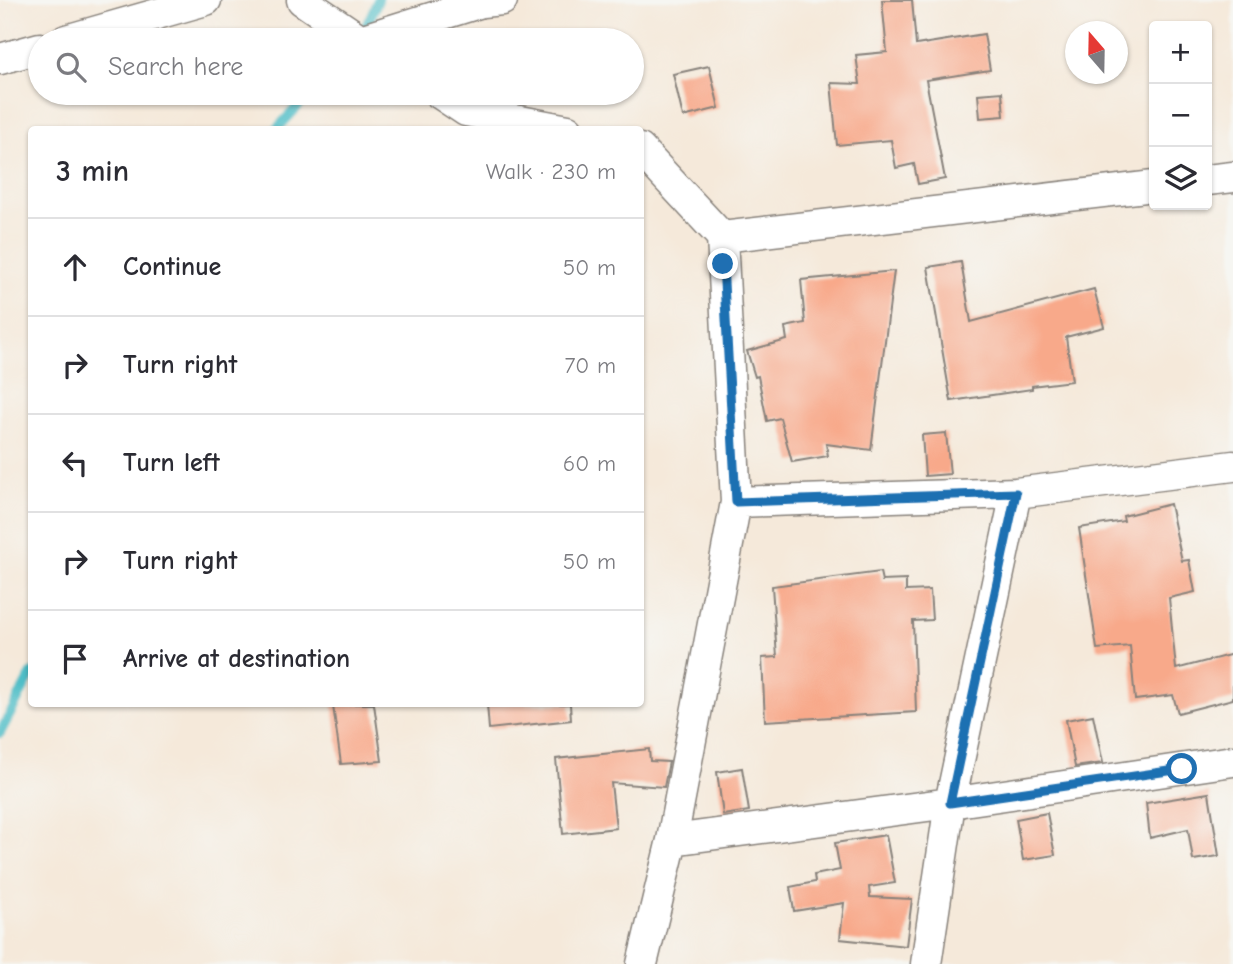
<!DOCTYPE html>
<meta charset="utf-8">
<style>
body{margin:0;font-family:"Comic Neue",sans-serif;background:#f7f7f7;color:#2b2b33}
.controls{position:absolute;right:21px;top:21px;display:grid;overflow:hidden;border-radius:7px;box-shadow:0 2px 5px #0004}
.controls button{width:63px;height:63px;display:grid;place-items:center;padding:0;border:0;border-bottom:2px solid #e1e1e2;background:#fff;color:#2b2b33;font:35px sans-serif}
.compass{position:absolute;left:1065px;top:21px;width:63px;height:63px;border-radius:50%;background:#fff;box-shadow:0 2px 5px #0004;rotate:340deg}
.stop{position:absolute;width:21px;height:21px;margin:-16px;border:5px solid #1f6fb2;border-radius:50%;background:#fff}
.stop.end{background:#1f6fb2;border-color:#fff;box-shadow:0 2px 7px #0008}
.list{margin:0;padding:0;list-style:none}
h2{display:flex;justify-content:space-between;align-items:center;height:91px;margin:0;padding:0 28px;font-size:30px}
h2 small{font-size:23px;font-weight:400;color:#7c7c81}
.list li{display:grid;grid-template-columns:46px 1fr auto;gap:21px;align-items:center;box-sizing:border-box;height:98px;padding:0 28px;border-top:2px solid #e1e1e2}
.list b{display:block;font-size:26px;white-space:nowrap}
.list em{font-size:23px;font-style:normal;color:#7c7c81}
.icon{flex:none;width:38px;height:38px;fill:none;stroke:currentColor;stroke-width:2;stroke-linecap:round;stroke-linejoin:round}
.map{position:relative;flex:none;width:1233px;height:964px;overflow:hidden}
.search{position:absolute;background:#fff;box-shadow:0 2px 5px #0004;left:28px;top:28px;width:616px;height:77px;display:flex;align-items:center;gap:18px;box-sizing:border-box;padding:0 24px;border-radius:38px;color:#7c7c81;font-size:26px}
.panel{position:absolute;background:#fff;box-shadow:0 2px 5px #0004;left:28px;top:126px;width:616px;height:581px;border-radius:7px}
.map>svg:first-child{display:block}
</style>
<div class="map">
<svg width="1233" height="964" viewBox="0 0 1233 964">
<rect width="100%" height="100%" fill="#f6f6f2"/>
<filter id="ink" filterUnits="userSpaceOnUse"><feTurbulence type="fractalNoise" baseFrequency=".0143" numOctaves="2"/><feDisplacementMap in="SourceGraphic" scale="14" xChannelSelector="R" yChannelSelector="G"/><feConvolveMatrix kernelMatrix="1 2 1 2 8 2 1 2 1" color-interpolation-filters="sRGB"/></filter>
<filter id="wash" filterUnits="userSpaceOnUse"><feTurbulence type="fractalNoise" baseFrequency=".00686" numOctaves="4" result="noise"/><feDisplacementMap in="SourceGraphic" scale="28" xChannelSelector="R" yChannelSelector="G"/><feGaussianBlur stdDeviation="1.57" result="paint"/><feColorMatrix in="noise" values="0 0 0 0 0 0 0 0 0 0 0 0 0 0 0 0 0 1.4 0 .05"/><feComposite in="paint" operator="in"/></filter>
<g filter="url(#wash)">
<rect width="100%" height="100%" fill="#f5e9da"/>
<g fill="none" stroke-linecap="round" stroke-linejoin="round">
<!-- stream -->
<path stroke="#50bec7" stroke-width="10" d="M364,31L378,0
M276,130L310,93
M0,733L32,673"/>
</g>
<g id="blocks">
<!-- building -->
<path fill="#f8a98a" d="M882,0H912L916,45L984,34L990,70L926,80L945,179L918,184L914,164L896,168L891,140L837,145L831,83L860,84L856,55L887,52Z
M709,66L719,108L683,117L673,74Z
M1002,92L1004,116L980,118L978,94Z
M961,262L971,322L1094,289L1104,327L1066,337L1072,381L1032,386V389L951,401L928,267Z
M894,271L871,450L826,444L828,456L792,462L780,418L767,421L758,376L755,377L747,351L787,340L785,327L805,323L801,280Z
M946,433L950,474L925,476L922,435Z
M1170,504L1182,561L1189,560L1195,592L1169,598L1176,669L1233,654V699L1178,713L1173,695L1135,700L1130,646L1097,649L1079,528L1124,521L1123,516Z
M880,572L882,581L906,580V591L930,590L932,620L913,621L916,712L765,721L762,658L777,657L772,586Z
M351,704H374L382,761L341,764L333,706Z
M487,704H570L571,720L489,729Z
M1093,715L1103,763L1075,767L1066,720Z
M649,749L650,761L669,762L664,787L611,783L616,828L563,834L556,759Z
M742,768L749,811L723,815L717,772Z
M1209,793L1219,856L1193,860L1188,829L1150,838L1146,803Z
M1047,813L1055,855L1023,860L1016,819Z
M886,835L895,883L869,887L870,897L912,899L906,946L840,939L844,903L794,911L790,887L815,882L814,875L840,870L835,843Z"/>
</g>
</g>
<g filter="url(#ink)">
<use href="#blocks" fill-opacity="0" stroke="#88827b" stroke-width="2"/>
<g fill="none" stroke-linecap="round" stroke-linejoin="round">
<!-- minor casing -->
<g stroke="#88827b" stroke-width="33">
<path id="minor" d="M302,0L361,40
M66,40L206,0
M360,40L482,2L502,0
M0,59L40,48
M439,93L466,111L568,130
M640,149L722,237L1154,186
M1207,180L1233,177
M736,502L1016,493L1233,466
M672,840L950,803L1233,761
M642,964L672,840L736,502L722,237
M926,964L950,803L1016,493"/>
</g>
<!-- minor -->
<use href="#minor" stroke="#fff" stroke-width="30"/>
</g>
</g>
<g fill="none" stroke-linecap="round" stroke-linejoin="round" filter="url(#ink)">
<!-- route -->
<path stroke="#1f6fb2" stroke-width="9" d="M723,264L736,502L1016,493L950,803L1182,769"/>
</g>
</svg>
<div class="controls">
<button>+</button>
<button>−</button>
<button><svg class="icon" aria-label="layers" viewBox="0 0 24 24"><path d="M12 4l9 5-9 5-9-5zM3 14l9 5 9-5"/></svg></button>
</div>
<svg class="compass" viewBox="-18 -18 36 36"><path d="M0-13l5 13h-10z" fill="#e53935"/><path d="M0 13l5-13h-10z" fill="#7c7c81"/></svg>
<div class="stop" style="left:1182px;top:769px"></div>
<div class="stop end" style="left:723px;top:264px"></div>
<div class="search"><svg class="icon" aria-label="search" viewBox="0 0 24 24"><circle cx="10" cy="10" r="6"/><path d="M15 15l6 6"/></svg>Search here</div>
<section class="panel">
<h2>3 min<small>Walk · 230 m</small></h2>
<ul class="list">
<li><svg class="icon" aria-label="ahead" viewBox="0 0 24 24"><path d="M12 20V5M6 11l6-6 6 6"/></svg><div><b>Continue</b></div><em>50 m</em></li>
<li><svg class="icon" aria-label="right" viewBox="0 0 24 24"><path d="M7 20v-9h11M14 6l5 5-5 5"/></svg><div><b>Turn right</b></div><em>70 m</em></li>
<li><svg class="icon" aria-label="left" viewBox="0 0 24 24"><path d="M17 20v-9H6M10 6l-5 5 5 5"/></svg><div><b>Turn left</b></div><em>60 m</em></li>
<li><svg class="icon" aria-label="right" viewBox="0 0 24 24"><path d="M7 20v-9h11M14 6l5 5-5 5"/></svg><div><b>Turn right</b></div><em>50 m</em></li>
<li><svg class="icon" aria-label="arrive" viewBox="0 0 24 24"><path d="M6 21V4h12l-3 4 3 4H6"/></svg><div><b>Arrive at destination</b></div></li>
</ul>
</section>
</div>
